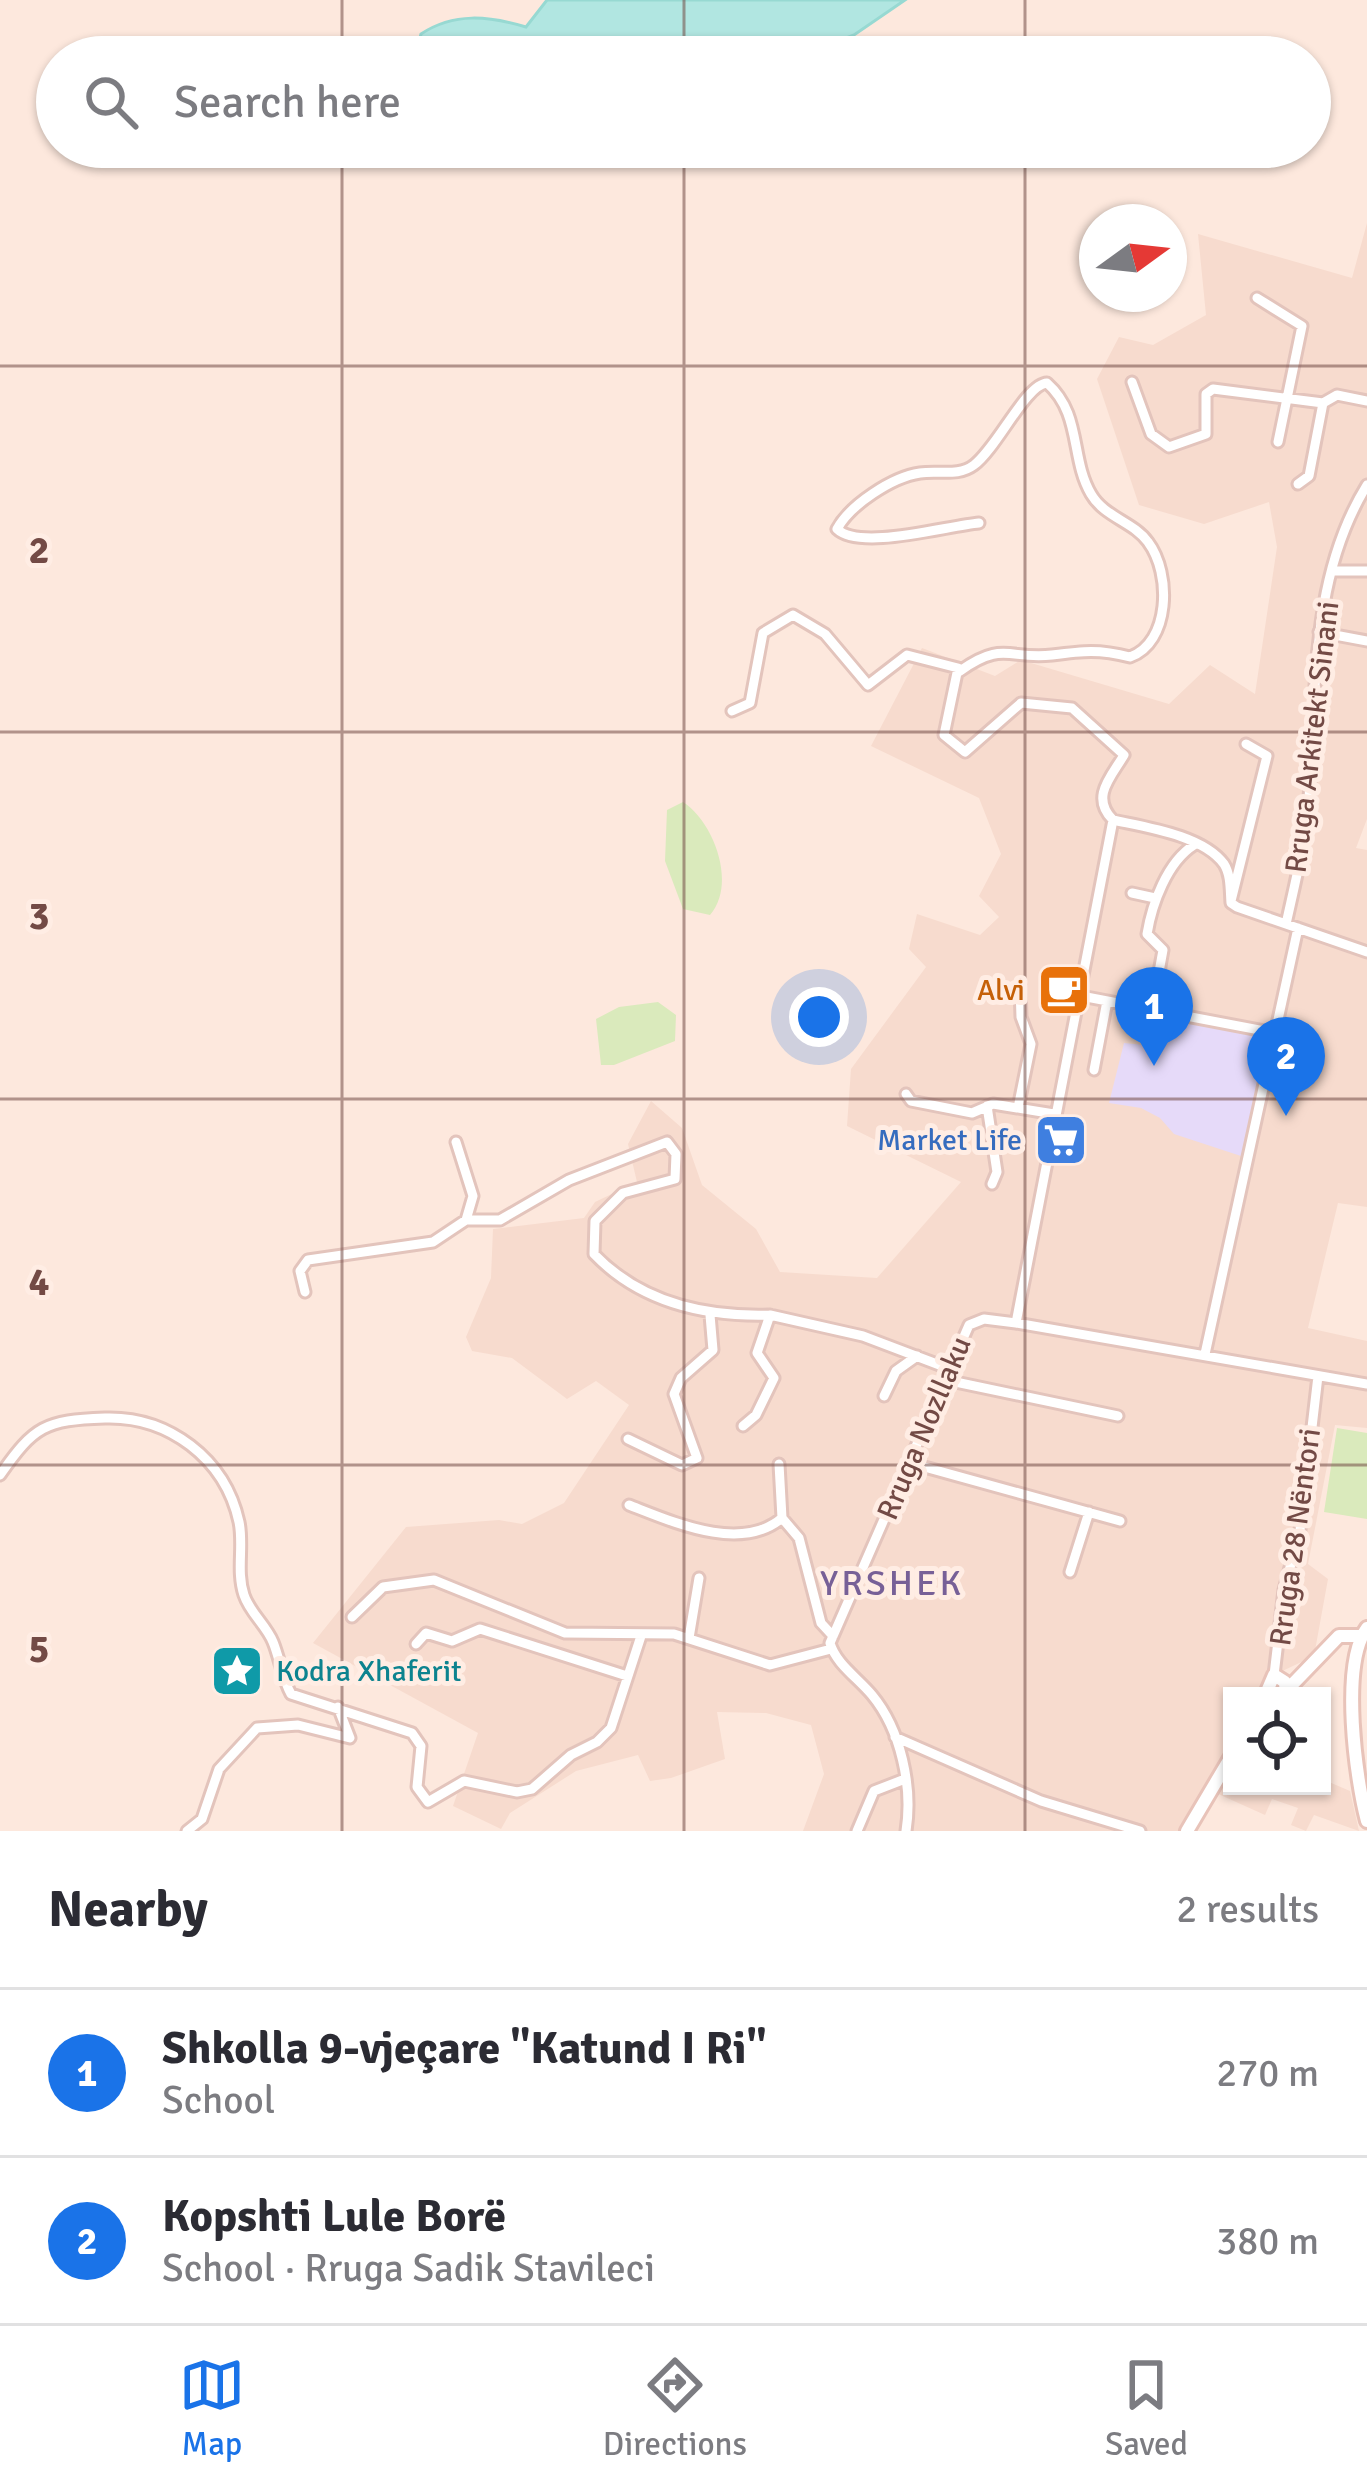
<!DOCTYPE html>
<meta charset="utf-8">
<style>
body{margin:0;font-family:Signika,sans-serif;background:#f7f7f7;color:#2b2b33}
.controls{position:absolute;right:36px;bottom:36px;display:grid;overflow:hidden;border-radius:0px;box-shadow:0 3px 9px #0004}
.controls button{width:108px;height:108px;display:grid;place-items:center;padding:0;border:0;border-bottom:3px solid #e1e1e2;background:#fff;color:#2b2b33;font:60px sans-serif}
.compass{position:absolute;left:1079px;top:204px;width:108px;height:108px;border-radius:50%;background:#fff;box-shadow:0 3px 9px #0004;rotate:75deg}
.you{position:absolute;left:819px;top:1017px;width:42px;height:42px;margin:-30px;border:9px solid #fff;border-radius:50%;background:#1a73e8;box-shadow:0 0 0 18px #1a73e833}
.badge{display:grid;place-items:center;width:78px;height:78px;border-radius:50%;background:#1a73e8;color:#fff;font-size:39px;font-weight:700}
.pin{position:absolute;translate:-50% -99px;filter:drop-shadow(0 3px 6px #0008)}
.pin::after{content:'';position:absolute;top:63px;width:42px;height:36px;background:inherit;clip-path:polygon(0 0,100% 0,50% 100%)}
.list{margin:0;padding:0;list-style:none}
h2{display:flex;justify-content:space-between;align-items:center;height:156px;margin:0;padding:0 48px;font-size:51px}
h2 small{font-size:39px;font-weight:400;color:#7c7c81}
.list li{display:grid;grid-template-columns:78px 1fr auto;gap:36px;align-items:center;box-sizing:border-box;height:168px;padding:0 48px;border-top:3px solid #e1e1e2}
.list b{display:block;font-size:45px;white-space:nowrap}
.list p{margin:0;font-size:39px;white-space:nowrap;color:#7c7c81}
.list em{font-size:39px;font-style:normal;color:#7c7c81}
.icon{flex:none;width:66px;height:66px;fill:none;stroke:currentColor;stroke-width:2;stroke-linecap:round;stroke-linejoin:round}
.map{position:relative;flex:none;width:1367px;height:1831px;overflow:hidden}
.search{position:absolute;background:#fff;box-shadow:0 3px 9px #0004;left:36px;right:36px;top:36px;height:132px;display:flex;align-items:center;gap:30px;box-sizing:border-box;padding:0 42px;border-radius:66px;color:#7c7c81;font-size:45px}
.sheet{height:492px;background:#fff}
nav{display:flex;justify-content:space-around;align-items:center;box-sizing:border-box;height:168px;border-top:3px solid #e1e1e2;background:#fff;font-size:33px;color:#7c7c81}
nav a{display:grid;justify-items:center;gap:6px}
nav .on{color:#1a73e8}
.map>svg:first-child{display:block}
</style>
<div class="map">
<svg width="1367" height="1831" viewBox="0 0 1367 1831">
<rect width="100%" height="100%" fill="#fde8dd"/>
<!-- residential -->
<path fill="#f7dbce" d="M1367,223V819L1356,848L1367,850V1207L1338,1203L1308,1328L1367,1341V1428L1335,1425L1308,1564L1328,1579L1314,1656L1274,1675L1265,1696H1232V1786H1322V1779L1350,1791L1359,1831L1314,1815L1306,1831L1291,1825L1298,1808L1272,1799L1265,1815L1216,1793L1194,1831H803L824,1774L811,1725L766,1713L717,1712L725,1759L671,1778L650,1781L638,1755L576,1771L510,1813L501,1829L453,1806L478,1733L313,1643L406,1527L499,1520L522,1524L564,1503L629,1405L596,1381L567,1399L512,1358L472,1351L466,1337L491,1278L493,1229L584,1218L595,1202L637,1182L628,1144L651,1101L682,1128L702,1185L756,1229L780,1272L877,1278L961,1182L847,1126L851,1069L926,967L909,949L917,914L980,935L999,917L979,896L1001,854L979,798L871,746L922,648L995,676L1021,660L1169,704L1210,665L1255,694L1277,547L1269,502L1204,524L1139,505L1097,379L1119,337L1153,345L1206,315L1198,234L1352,278Z"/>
<!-- education -->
<path fill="#e6daf9" d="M1149,1014L1269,1038L1244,1157L1174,1134L1160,1118L1141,1108L1109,1103L1124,1043L1144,1045Z"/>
<!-- green -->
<path fill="#daeabc" d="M683,802C714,822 737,884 710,915L683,909L665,861L667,810Z
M658,1002L676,1015L675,1041L614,1065H601L596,1019L619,1007Z
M1337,1428L1367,1433V1519L1324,1512Z"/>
<!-- water -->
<path fill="#b1e6e1" stroke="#97d9d2" stroke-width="3" d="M547,0H905L854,35L797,57H415L421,34C454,12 489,16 526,27Z"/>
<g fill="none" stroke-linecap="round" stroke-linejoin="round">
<!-- minor casing -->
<g stroke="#e3c4bc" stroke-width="15">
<path id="minor" d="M1257,298L1302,326L1278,442
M1132,382L1151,434L1169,447L1206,434V394L1213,389L1323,403L1337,395L1367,401
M1298,484L1309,476L1323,403
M1334,571H1367
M1319,632L1367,641
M960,671C1003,640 1009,660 1052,655C1083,651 1099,649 1130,657C1170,643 1172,574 1148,542C1134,522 1104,517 1091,494C1070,458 1082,414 1047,383C1026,384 997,448 974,465C958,477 939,470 920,473C892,477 850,505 837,529C860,551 946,526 979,523
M732,711L750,703L763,633L793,615L825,634L868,685L907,655L958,668L944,735L965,752L1021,703L1072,708L1124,755C1111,777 1090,797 1113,820C1145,827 1203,835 1224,864C1231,875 1230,890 1231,903L1237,907L1367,952
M1132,893L1155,898
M1231,901L1267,756L1246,744
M1286,924C1295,883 1306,840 1309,798C1317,692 1309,579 1367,485
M1076,995L1275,1033
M1152,1010L1163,950L1147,934C1152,904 1167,862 1194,845
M1094,1070L1107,1001
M906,1094L911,1101L972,1113L993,1104L1054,1114
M987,1106L997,1172L992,1184
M1018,1108L1031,1044L1021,1017L1020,987
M466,1220H500L569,1180L667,1142L676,1154L675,1179L623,1193L595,1221L594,1254C641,1303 705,1317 770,1315
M305,1292L300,1271L308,1260L433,1242L466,1220L473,1196L456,1142
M1016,1323L1113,820
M1205,1354L1298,928
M946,1380L1118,1416
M884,1396L896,1371L917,1356
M743,1426L756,1415L774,1378L757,1353L770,1315L863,1336L950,1369
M628,1439L682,1465L697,1458L674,1394L681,1378L713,1350L710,1315
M910,1463L1120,1521
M779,1464L782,1518L799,1538L821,1623L833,1636
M0,1475C34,1426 45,1420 105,1418C168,1416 225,1458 239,1522C244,1545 236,1571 244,1595C250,1613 266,1625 273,1642C280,1659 282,1678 291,1694L412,1733L421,1746L417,1787L428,1802L464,1781L517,1792L532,1789L571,1755L597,1742L611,1728L641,1636
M629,1505C673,1522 741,1553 782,1518
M1070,1572L1089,1512
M352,1617L383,1587L434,1580L565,1633L674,1634L770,1665L831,1649
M689,1638L699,1578
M416,1644L426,1633L452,1641L480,1629L627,1676
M1274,1675L1284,1590L1300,1530L1318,1376
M895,1737L1041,1801L1140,1831
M187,1831L202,1819L219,1769L257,1728L298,1725L350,1738L338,1707
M857,1831L874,1791L905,1779
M906,1831C913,1787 901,1730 872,1695C858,1678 836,1664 830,1643L969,1325L984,1319L1016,1323L1367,1384"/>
</g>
<!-- secondary casing -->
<g stroke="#e8c3b9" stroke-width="18">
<path id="secondary" d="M1367,1628C1340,1664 1356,1780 1367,1821
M1287,1690L1339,1636H1361
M1265,1696L1274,1675L1285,1682L1286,1695
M1187,1831L1232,1755"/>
</g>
<!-- minor -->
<use href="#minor" stroke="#fff" stroke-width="9"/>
<!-- secondary -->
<use href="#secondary" stroke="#fff" stroke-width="12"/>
</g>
<!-- grid -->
<path fill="none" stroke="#734a45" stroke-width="3" stroke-opacity="0.55" d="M342,0V57M684,0V57M1025,0V57M342,147V1831M684,147V1831M1025,147V1831M0,366H1367M0,732H1367M0,1099H1367M0,1465H1367"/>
<!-- icons -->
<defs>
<g id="cafe-square" transform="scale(2.7)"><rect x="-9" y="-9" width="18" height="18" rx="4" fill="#e8710a" stroke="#ffede4"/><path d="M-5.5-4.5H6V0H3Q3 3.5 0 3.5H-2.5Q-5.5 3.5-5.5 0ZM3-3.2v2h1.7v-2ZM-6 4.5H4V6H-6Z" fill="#fff"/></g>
<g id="supermarket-square" transform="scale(2.7)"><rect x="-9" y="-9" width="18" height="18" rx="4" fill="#3f7fe0" stroke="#ffede4"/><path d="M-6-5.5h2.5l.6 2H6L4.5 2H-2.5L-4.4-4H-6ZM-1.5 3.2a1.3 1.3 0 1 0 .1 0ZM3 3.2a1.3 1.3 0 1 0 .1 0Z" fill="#fff"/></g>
<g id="sight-square" transform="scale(2.7)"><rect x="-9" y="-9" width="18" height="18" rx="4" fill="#0f9aa8" stroke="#ffede4"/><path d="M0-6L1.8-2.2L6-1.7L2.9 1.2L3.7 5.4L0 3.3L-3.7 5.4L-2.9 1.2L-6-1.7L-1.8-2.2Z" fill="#fff"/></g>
</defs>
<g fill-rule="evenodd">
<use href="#cafe-square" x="1064" y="990"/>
<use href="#supermarket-square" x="1061" y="1140"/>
<use href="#sight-square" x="237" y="1671"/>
</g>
<g text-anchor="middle" stroke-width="10" stroke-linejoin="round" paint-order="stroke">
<!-- street labels -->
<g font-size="30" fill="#734a45" stroke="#ffede4">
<text transform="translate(1312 737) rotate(-83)" y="10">Rruga Arkitekt Sinani</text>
<text transform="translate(924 1428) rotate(-67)" y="10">Rruga Nozllaku</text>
<text transform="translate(1295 1537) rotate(-82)" y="10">Rruga 28 Nëntori</text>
</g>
<!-- food labels -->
<g font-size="30" fill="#c56008" stroke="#ffede4" text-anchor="end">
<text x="1025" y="1000">Alvi</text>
</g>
<!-- shop labels -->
<g font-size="30" fill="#366cbe" stroke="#ffede4" text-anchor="end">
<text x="1022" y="1150">Market Life</text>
</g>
<!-- culture labels -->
<g font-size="30" fill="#0d838f" stroke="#ffede4" text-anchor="start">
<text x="276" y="1681">Kodra Xhaferit</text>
</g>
<!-- quarter labels -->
<g font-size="36" letter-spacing="3" fill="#776097" stroke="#ffede4">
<text x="892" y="1595">YRSHEK</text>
</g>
</g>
<g font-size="39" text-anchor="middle" font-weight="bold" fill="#734a45" stroke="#ffede4" stroke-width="10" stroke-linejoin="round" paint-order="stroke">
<text x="39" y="563">2</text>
<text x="39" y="929">3</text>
<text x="39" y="1295">4</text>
<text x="39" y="1662">5</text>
</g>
</svg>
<div class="controls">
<button><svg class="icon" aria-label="locate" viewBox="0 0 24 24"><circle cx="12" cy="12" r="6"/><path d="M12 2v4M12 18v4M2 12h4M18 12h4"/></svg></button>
</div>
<svg class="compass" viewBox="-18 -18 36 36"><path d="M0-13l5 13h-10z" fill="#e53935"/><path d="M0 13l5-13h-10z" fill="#7c7c81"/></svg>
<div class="you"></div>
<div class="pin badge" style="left:1154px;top:1066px">1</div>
<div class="pin badge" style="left:1286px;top:1116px">2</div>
<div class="search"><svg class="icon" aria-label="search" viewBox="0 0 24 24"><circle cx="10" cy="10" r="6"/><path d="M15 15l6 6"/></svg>Search here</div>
</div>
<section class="sheet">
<h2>Nearby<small>2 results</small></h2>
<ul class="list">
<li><span class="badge">1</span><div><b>Shkolla 9-vjeçare &quot;Katund I Ri&quot;</b><p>School</p></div><em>270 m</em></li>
<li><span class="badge">2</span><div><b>Kopshti Lule Borë</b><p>School · Rruga Sadik Stavileci</p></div><em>380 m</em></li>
</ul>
</section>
<nav>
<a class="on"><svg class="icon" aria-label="map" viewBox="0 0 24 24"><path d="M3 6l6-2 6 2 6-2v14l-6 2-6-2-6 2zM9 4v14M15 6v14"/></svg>Map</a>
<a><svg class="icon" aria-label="directions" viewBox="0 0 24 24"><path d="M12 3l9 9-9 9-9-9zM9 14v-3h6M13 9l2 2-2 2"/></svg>Directions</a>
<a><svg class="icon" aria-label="saved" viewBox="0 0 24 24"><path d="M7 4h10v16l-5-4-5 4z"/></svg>Saved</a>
</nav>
